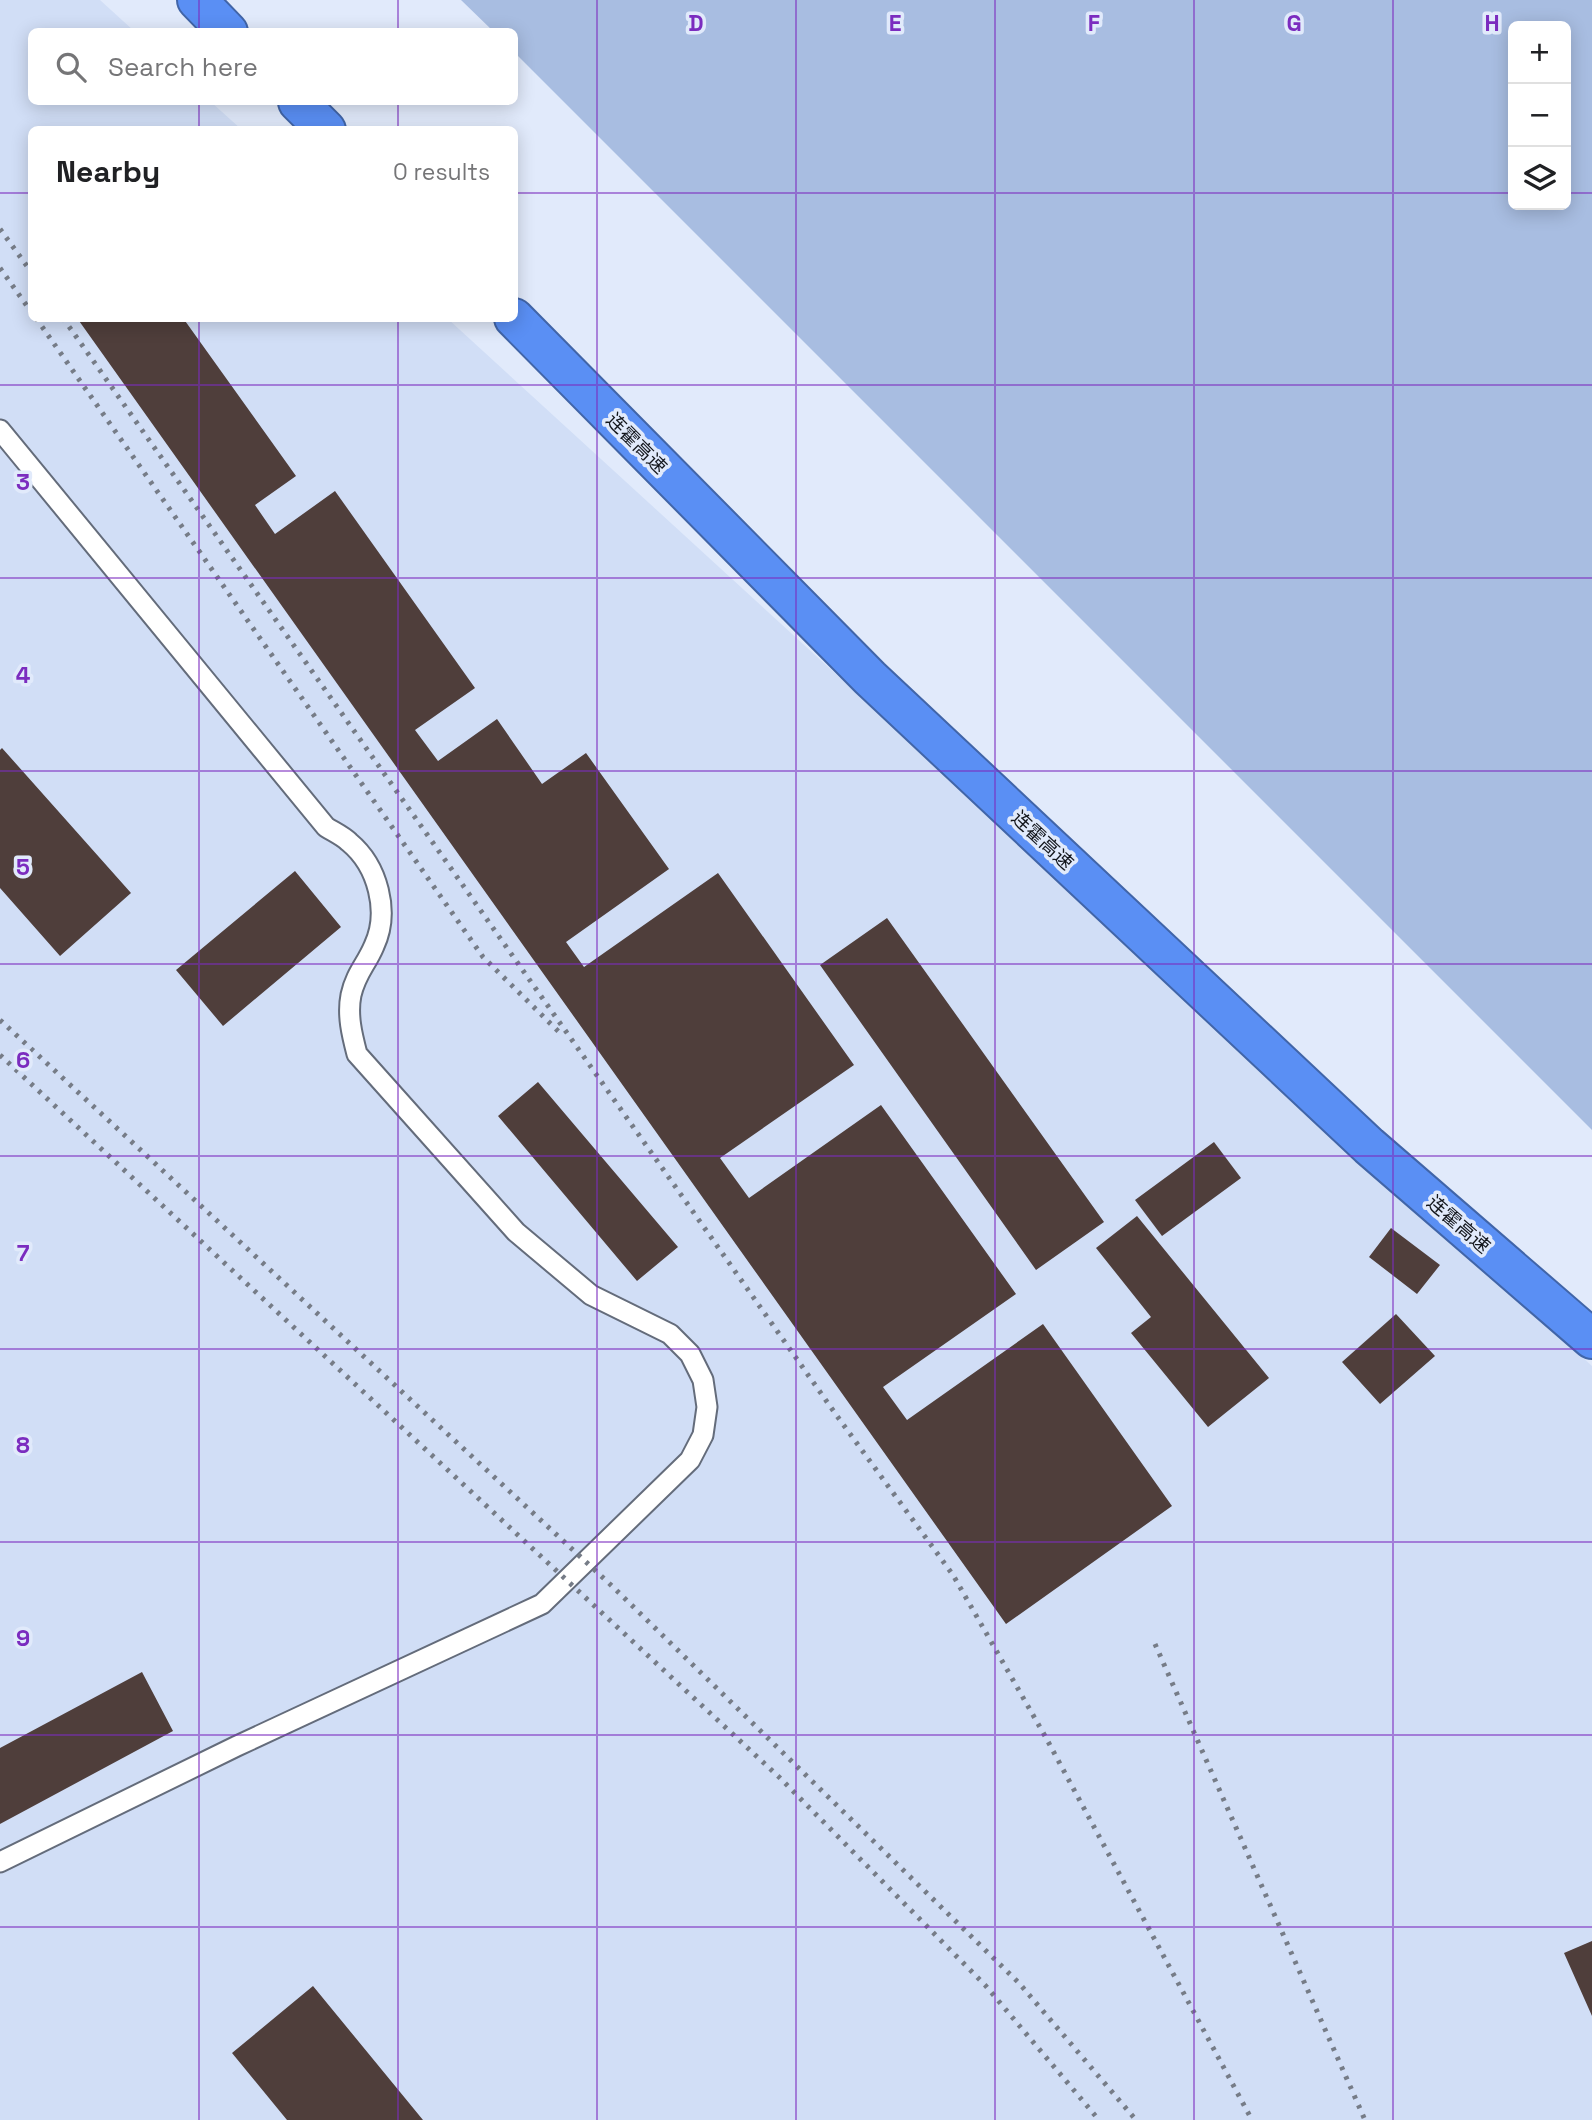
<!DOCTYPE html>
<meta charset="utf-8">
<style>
body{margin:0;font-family:"Space Grotesk","Noto Sans SC",sans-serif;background:#f6f6f6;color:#202124}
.controls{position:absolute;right:21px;top:21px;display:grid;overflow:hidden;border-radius:10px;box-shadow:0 4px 18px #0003}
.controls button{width:63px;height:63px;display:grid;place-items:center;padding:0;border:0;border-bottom:2px solid #e0e0e0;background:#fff;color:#202124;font:35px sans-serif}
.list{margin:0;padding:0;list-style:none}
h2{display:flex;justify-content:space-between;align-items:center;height:91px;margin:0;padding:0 28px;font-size:30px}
h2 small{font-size:23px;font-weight:400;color:#757577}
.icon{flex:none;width:38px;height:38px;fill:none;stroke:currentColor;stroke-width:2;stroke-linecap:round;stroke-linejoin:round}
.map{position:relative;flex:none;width:1592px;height:2120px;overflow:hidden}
.search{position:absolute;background:#fff;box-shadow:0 4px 18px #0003;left:28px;top:28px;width:490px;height:77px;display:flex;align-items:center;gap:18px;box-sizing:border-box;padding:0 24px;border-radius:10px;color:#757577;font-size:26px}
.panel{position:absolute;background:#fff;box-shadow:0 4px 18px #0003;left:28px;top:126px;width:490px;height:196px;border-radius:10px}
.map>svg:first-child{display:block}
</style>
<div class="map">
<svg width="1592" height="2120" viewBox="0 0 1592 2120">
<rect width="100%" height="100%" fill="#e1eafb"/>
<!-- built -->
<path fill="#d1def6" d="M0,0H100L134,31L32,32V102H211L241,129L32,130V318L448,319L1592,1366V2120H0Z"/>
<!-- green -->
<path fill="#a8bde1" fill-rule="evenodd" d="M461,0H1592V1130L515,53L514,32L493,31ZM1513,26H1566V205H1513Z"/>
<!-- building -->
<path fill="#4f3e3b" d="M77,318H183L296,476L255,505L275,534L335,491L475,688L415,730L438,761L497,719L542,784L586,753L669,869L566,942L584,967L718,873L854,1065L720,1158L749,1198L881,1105L1016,1294L883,1387L907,1420L1043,1324L1172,1506L1006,1624Z
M2,748L131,893L60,956L0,888V750Z
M295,871L341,927L223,1026L176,970Z
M887,918L1104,1222L1036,1270L820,965Z
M538,1082L678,1247L637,1281L498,1116Z
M1214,1142L1241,1178L1162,1236L1135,1200Z
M1137,1216L1269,1378L1208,1427L1131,1333L1151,1317L1096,1248Z
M1391,1228L1440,1265L1417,1294L1369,1257Z
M1396,1314L1435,1356L1380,1404L1342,1362Z
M142,1672L173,1731L0,1824V1748Z
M1592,1941V2016L1564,1953Z
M313,1986L423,2120H287L232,2053Z"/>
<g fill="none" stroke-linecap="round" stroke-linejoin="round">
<!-- lane casing -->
<g stroke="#646c7b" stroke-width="23">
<path id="lane" d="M0,430L326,827C334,832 343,836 349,842C378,866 390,912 374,946C366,965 356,973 351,995C347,1015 352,1035 357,1054L516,1232L591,1295L670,1334L690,1354L703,1380L707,1407L703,1435L690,1460L542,1604L237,1746L0,1862"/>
</g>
<!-- highway casing -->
<g stroke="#4165a8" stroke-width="42">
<path id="highway" d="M197,0L228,32
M298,102L326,130
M514,318L870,678L1369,1146L1592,1339"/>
</g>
<!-- lane -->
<use href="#lane" stroke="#fff" stroke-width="19"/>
<!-- highway -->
<use href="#highway" stroke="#5a8ff4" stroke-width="38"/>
<!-- rail -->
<path stroke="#767c87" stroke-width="5" stroke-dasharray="3.5 7" stroke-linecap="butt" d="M0,229L32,273
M0,268L32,313
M36,318L483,957L561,1034
M63,318L837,1416L953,1575L1045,1736L1252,2120
M0,1020L612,1586L1019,1983L1136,2120
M0,1055L779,1777L985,1985L1099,2120
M1155,1644L1365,2120"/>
</g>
<!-- grid -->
<path fill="none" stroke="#7b2cbf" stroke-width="2" stroke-opacity="0.55" d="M199,0V32M398,0V32M597,0V2120M796,0V2120M995,0V2120M1194,0V2120M1393,0V2120M199,102V130M398,102V130M0,193H32M514,193H1513M1566,193H1592M199,318V2120M398,318V2120M0,385H1592M0,578H1592M0,771H1592M0,964H1592M0,1156H1592M0,1349H1592M0,1542H1592M0,1735H1592M0,1927H1592"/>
<g text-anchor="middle" stroke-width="7" stroke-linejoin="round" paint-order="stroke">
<!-- street labels -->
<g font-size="19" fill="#13161c" stroke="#e1eafb">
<text transform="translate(637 443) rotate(45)" y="7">连霍高速</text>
<text transform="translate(1043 840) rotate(43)" y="7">连霍高速</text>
<text transform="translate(1459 1224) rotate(41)" y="7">连霍高速</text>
</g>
</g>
<g font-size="23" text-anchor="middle" font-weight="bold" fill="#7b2cbf" stroke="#e1eafb" stroke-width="7" stroke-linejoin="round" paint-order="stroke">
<text x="696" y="31">D</text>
<text x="895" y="31">E</text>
<text x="1094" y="31">F</text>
<text x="1294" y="31">G</text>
<text x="1492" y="31">H</text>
<text x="23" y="490">3</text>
<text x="23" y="683">4</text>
<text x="23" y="875">5</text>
<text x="23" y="1068">6</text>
<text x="23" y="1261">7</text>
<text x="23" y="1453">8</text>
<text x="23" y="1646">9</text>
</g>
</svg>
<div class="controls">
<button>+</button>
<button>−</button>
<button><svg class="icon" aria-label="layers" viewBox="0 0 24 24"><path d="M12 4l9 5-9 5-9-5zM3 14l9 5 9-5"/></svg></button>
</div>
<div class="search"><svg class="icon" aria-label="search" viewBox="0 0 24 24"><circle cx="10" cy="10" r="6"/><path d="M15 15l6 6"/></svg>Search here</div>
<section class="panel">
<h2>Nearby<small>0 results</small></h2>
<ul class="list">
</ul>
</section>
</div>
